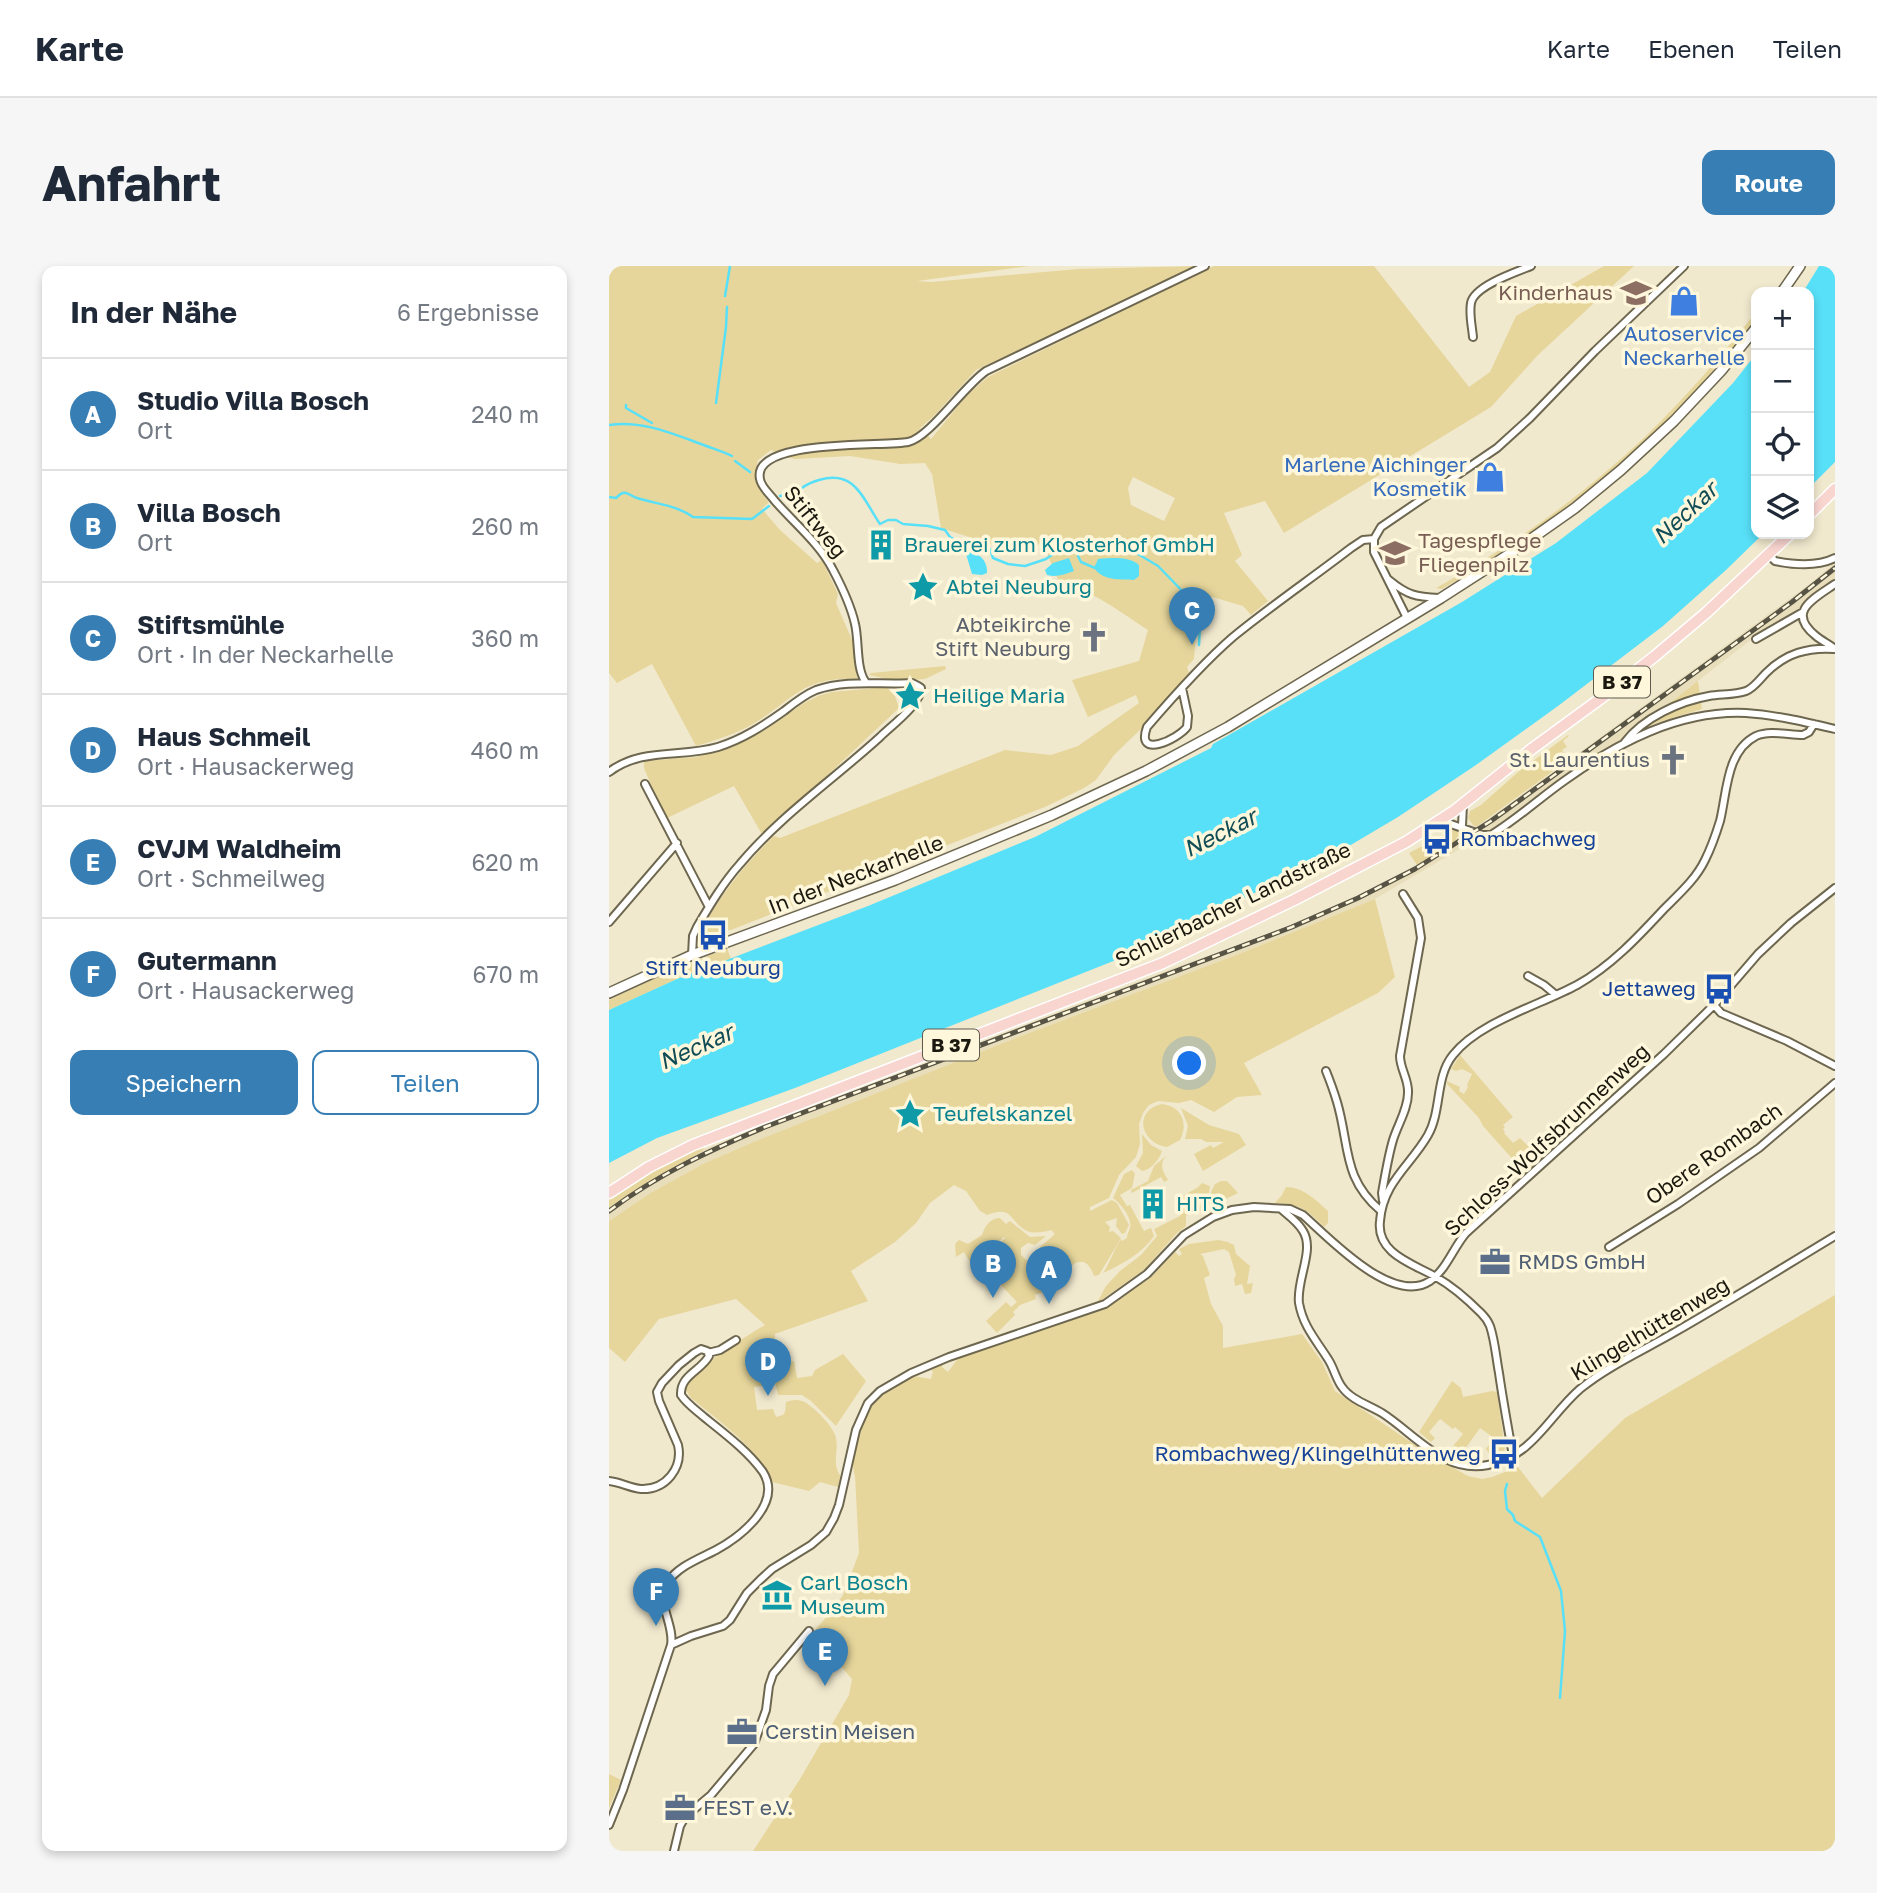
<!DOCTYPE html>
<html lang="de">
<meta charset="utf-8">
<style>
body{margin:0;font-family:"Golos Text",sans-serif;background:#f6f6f7;color:#1f2937}
.controls{position:absolute;right:21px;top:21px;display:grid;overflow:hidden;border-radius:14px;box-shadow:0 4px 10px #0003}
.controls button{width:63px;height:63px;display:grid;place-items:center;padding:0;border:0;border-bottom:2px solid #e0e1e3;background:#fff;color:#1f2937;font:35px sans-serif}
.you{position:absolute;left:581px;top:798px;width:24px;height:24px;margin:-18px;border:5px solid #fff;border-radius:50%;background:#1a73e8;box-shadow:0 0 0 10px #1a73e833}
.badge{display:grid;place-items:center;width:46px;height:46px;border-radius:50%;background:#367eb3;color:#fff;font-size:23px;font-weight:700}
.pin{position:absolute;translate:-50% -58px;filter:drop-shadow(0 2px 4px #0008)}
.pin::after{content:'';position:absolute;top:37px;width:24px;height:21px;background:inherit;clip-path:polygon(0 0,100% 0,50% 100%)}
.list{margin:0;padding:0;list-style:none}
h2{display:flex;justify-content:space-between;align-items:center;height:91px;margin:0;padding:0 28px;font-size:30px}
h2 small{font-size:23px;font-weight:400;color:#747a83}
.list li{display:grid;grid-template-columns:46px 1fr auto;gap:21px;align-items:center;box-sizing:border-box;height:112px;padding:0 28px;border-top:2px solid #e0e1e3}
.list b{display:block;font-size:26px;white-space:nowrap}
.list p{margin:0;font-size:23px;white-space:nowrap;color:#747a83}
.list em{font-size:23px;font-style:normal;color:#747a83}
.actions{display:flex;gap:14px;padding:21px 28px}
.actions a{flex:1;padding:16px 0;border:2px solid #367eb3;border-radius:14px;text-align:center;font-size:24px;color:#367eb3}
.actions .main{background:#367eb3;color:#fff}
.icon{flex:none;width:38px;height:38px;fill:none;stroke:currentColor;stroke-width:2;stroke-linecap:round;stroke-linejoin:round}
.map{position:relative;flex:none;width:1226px;height:1585px;overflow:hidden;border-radius:14px}
header{display:flex;align-items:center;gap:42px;box-sizing:border-box;height:98px;padding:0 35px;background:#fff;border-bottom:2px solid #e0e1e3}
header strong{font-size:33px}
nav{display:flex;gap:38px;margin-inline-start:auto;font-size:24px}
.intro{display:flex;align-items:center;justify-content:space-between;box-sizing:border-box;height:168px;padding:0 42px}
h1{margin:0;font-size:49px}
.button{padding:18px 32px;border-radius:14px;background:#367eb3;color:#fff;font-size:24px;font-weight:700}
main{display:flex;gap:42px;padding:0 42px}
aside{flex:1;background:#fff;border-radius:14px;box-shadow:0 4px 10px #0003}
.map>svg:first-child{display:block}
</style>
<header>
<strong>Karte</strong>
<nav><a>Karte</a><a>Ebenen</a><a>Teilen</a></nav>
</header>
<div class="intro"><h1>Anfahrt</h1><a class="button">Route</a></div>
<main>
<aside>
<h2>In der Nähe<small>6 Ergebnisse</small></h2>
<ul class="list">
<li><span class="badge">A</span><div><b>Studio Villa Bosch</b><p>Ort</p></div><em>240 m</em></li>
<li><span class="badge">B</span><div><b>Villa Bosch</b><p>Ort</p></div><em>260 m</em></li>
<li><span class="badge">C</span><div><b>Stiftsmühle</b><p>Ort · In der Neckarhelle</p></div><em>360 m</em></li>
<li><span class="badge">D</span><div><b>Haus Schmeil</b><p>Ort · Hausackerweg</p></div><em>460 m</em></li>
<li><span class="badge">E</span><div><b>CVJM Waldheim</b><p>Ort · Schmeilweg</p></div><em>620 m</em></li>
<li><span class="badge">F</span><div><b>Gutermann</b><p>Ort · Hausackerweg</p></div><em>670 m</em></li>
</ul>
<div class="actions"><a class="main">Speichern</a><a>Teilen</a></div>
</aside>
<div class="map">
<svg width="1226" height="1585" viewBox="0 0 1226 1585">
<rect width="100%" height="100%" fill="#f1e9ce"/>
<!-- built -->
<path fill="#e8debb" d="M1226,296V315L1192,341L1139,376L1017,471L978,496L871,571L766,633L630,688L407,772L147,875L96,897L43,926L0,955V941L68,898L93,884L366,778L559,704L676,663L736,637L786,612L881,552L1202,317Z"/>
<!-- green -->
<path fill="#e6d69b" fill-rule="evenodd" d="M0,0H421L308,15L322,16L469,3L589,0L367,104L325,150L311,162L322,173L359,128L379,111L605,0H765L860,121L881,106L907,50L995,0H1025L929,89L882,141L675,267L656,235L615,247L633,289L626,295L659,335L642,349L634,340L590,327L585,393L578,401L580,407L536,459L505,489L487,514L475,522L436,541L122,664L112,665L98,671L93,662C113,628 136,597 165,570L171,572L396,484L442,489L469,480L530,437L527,429L479,451L463,414L530,395L539,364C512,347 483,323 451,318L433,276L416,289L332,262L323,208L316,197L291,198L241,190L187,193L175,191L162,184L149,194C144,216 146,218 160,236L153,243L171,264L208,297L213,294L229,328L227,337L244,376L248,413C192,411 186,433 144,458C127,468 107,474 87,480L43,398L8,417L0,407ZM524,211L566,232L555,255L522,239L519,222Z
M1147,46L1146,54C1112,97 1076,138 1035,176C974,233 905,281 833,323L827,322C903,280 975,229 1038,169C1077,131 1113,89 1147,46Z
M336,400L337,403L316,413L288,415L260,409L262,407Z
M1089,415L1093,443L1050,456L1017,471Z
M278,421L286,430L290,442L154,570L125,520L56,553L35,502V495L87,491L135,475L156,464L195,437L209,430L223,426Z
M959,469L960,470L954,475L958,481L953,484L958,492L947,499L948,502L867,561L864,559L859,552L861,545L872,539L909,506Z
M846,563L855,568L848,571L847,574L808,599L800,587Z
M766,633L786,711L769,727L635,797L653,829L628,831L605,846L582,834L570,837L549,835L540,839L534,847L530,858L531,878L527,891L510,909L500,932L481,941V945L503,934L508,937L520,959L516,967L513,968L507,960L508,952L496,956L501,961L500,966L504,965L512,972L490,1009L485,1010C479,992 469,992 457,1005L459,1014L456,1019L435,1027L434,1026L426,1029L427,1033L411,1039L404,1046L406,1049L388,1067L377,1055L397,1036L402,1041L408,1036L371,997L396,972L395,971L364,1001L355,986L347,991L346,978L350,974L359,978L373,969C376,960 381,952 391,952L397,958L401,955L421,971L437,970L426,979L419,977L412,982V989L420,997L424,998L432,991L431,981L446,968L442,964C435,966 425,968 418,965C399,955 405,939 378,949L371,945L357,925L345,919L321,937L307,957L286,976L242,1005L259,1035L166,1068V1086L172,1096L185,1095L188,1112L203,1110L206,1104L234,1088L257,1115L227,1160L202,1135L193,1129H169L166,1116H163L161,1119L145,1121L148,1144L164,1143L167,1151L174,1149L176,1146L177,1136C182,1134 187,1133 193,1135C203,1138 226,1162 227,1172C230,1188 222,1196 232,1211L229,1221L211,1216L200,1225L163,1216C148,1181 111,1156 82,1132L76,1123C87,1100 133,1073 156,1059L127,1033L50,1053L16,1096L0,1082V955L43,926L96,897L147,875L407,772L630,688Z
M118,682L122,693L68,713L0,744V734L49,711Z
M851,789L904,851L894,859L896,861L894,863L896,866L895,867L904,877L911,872L919,880L929,870L936,877L930,884L936,891L917,908L874,860L870,852L838,818V815L851,821L850,825L855,828L859,821L858,819L863,808L853,803L847,805L842,803Z
M553,838C572,840 580,857 571,874L558,881C531,877 524,844 553,838Z
M572,842L600,859L630,868L637,879L594,905L585,888L602,879L604,882L615,876H597L592,873H576L579,860Z
M533,868L542,879L553,885C550,894 542,904 533,905L527,900L534,887Z
M96,880L93,885L0,941V933L5,929L62,895Z
M558,889C549,898 554,905 559,914L555,916L552,911L523,927L522,924L539,915L545,900Z
M523,904L526,908L523,922L511,929L518,940L521,939L535,965L542,962L545,970C532,988 514,998 494,1007C501,997 505,983 512,973L513,975L518,972C518,968 520,965 521,962C524,952 511,937 504,932L515,908Z
M612,915H618L629,927L584,949L585,944L600,930L606,918Z
M593,917L601,920L600,927L577,950V960L567,968L535,1004L488,1037L497,1020L511,1005L532,989L548,970L545,963L571,950L572,946L567,938L570,936L571,931L588,922Z
M677,921C694,921 707,934 719,945V957L715,961C698,943 690,938 666,937L673,929Z
M609,974L619,976L625,979L627,988L641,1000L638,1018L644,1017L642,1027L636,1028L633,1018L626,1020L625,1013L627,1009L620,986L615,983L591,988L594,990L601,1009L595,1012L602,1038L614,1060V1082L693,1068L713,1096L726,1125L815,1185L859,1210L873,1213L883,1211L909,1201L933,1232L1016,1152L1226,1029V1585H144L191,1513L240,1429L243,1413L203,1367L223,1345L234,1329L250,1287L246,1210C239,1189 251,1151 266,1135C276,1124 291,1117 304,1110L322,1113L324,1105L319,1103L335,1096L333,1101L339,1106L350,1091L494,1044L541,1012L566,986L570,990L573,988L570,983L580,978Z
M843,1115L852,1122L854,1131L883,1125L888,1126L896,1183L893,1190L884,1193L877,1183L885,1172L871,1162L851,1190L840,1185L854,1168L846,1161L844,1163L831,1153L820,1166L826,1172L822,1176L810,1166Z
M0,1508L12,1514L0,1542Z"/>
<!-- water -->
<path fill="#58e0f8" d="M1210,0H1226V196L1200,222V26H1194Z
M1147,88V268H1154L1117,304L1054,360L949,440L867,499L789,551L740,580L522,688L186,822L48,872L0,897V744L68,713L259,640L426,571L602,482L604,478L853,336L947,277L1038,207L1124,117Z
M359,286C370,286 379,295 378,307L373,309L363,308L357,288Z
M460,292L465,305C456,308 447,312 438,309L436,304L444,297Z
M489,293C502,292 520,290 530,299V310L525,314C510,313 494,315 485,302Z"/>
<g fill="none" stroke-linecap="round" stroke-linejoin="round">
<!-- stream -->
<path stroke="#58e0f8" stroke-width="2.5" d="M116,30L121,0
M107,137L117,61L118,41
M17,139V142L43,157
M0,159C32,154 62,167 92,178C102,182 113,185 123,190
M126,195L141,206
M171,230L174,229L183,231C193,222 196,218 210,214C246,203 254,233 271,258L279,254H287L294,258L319,260L336,264L341,271L354,278H373L376,283H381L384,292L399,298L416,300L437,293L460,277L467,279L486,276L497,277L529,288L549,300L583,335L591,359L590,379
M0,231L7,232C10,229 13,226 17,227C21,228 24,231 28,232C47,238 67,239 84,251L143,253L160,240
M469,290L472,296L486,302
M898,1218L896,1225L898,1243L904,1249L906,1255L931,1271L952,1325L956,1365L951,1432"/>
<!-- street casing -->
<g stroke="#6e674f" stroke-width="10">
<path id="street" d="M864,71C863,60 860,48 862,37C865,20 907,6 922,0
M1160,289L1166,295C1186,299 1208,301 1226,292
M780,314C798,329 807,331 830,332
M1226,318C1204,333 1177,346 1207,370C1213,375 1220,378 1226,383
M798,352L765,286V273L772,261L888,182L921,152L986,85L1075,0
M1147,373L1194,346
M256,415C247,402 250,374 246,358C242,340 233,321 224,304C211,278 185,257 166,235C161,228 152,221 151,213C142,172 275,181 299,176C320,172 355,120 377,105L596,0
M573,422L579,450L578,461C569,473 526,494 538,461C563,432 595,396 624,371C662,340 703,312 742,282L754,274L765,273
M1016,476C1034,452 1071,435 1100,430C1112,428 1126,429 1137,425C1145,422 1151,413 1157,407C1177,387 1199,381 1226,383
M0,506C33,481 72,492 109,481C134,473 154,460 175,445C185,437 195,429 207,424C238,413 271,419 303,417L309,420L312,422C312,438 282,460 271,471C225,513 171,550 131,598C114,617 101,639 88,661L84,670L83,689
M36,518L100,641
M835,552L839,557L873,569H882C908,553 931,532 955,515C1008,477 1070,444 1137,447C1167,449 1196,456 1226,463
M853,560L854,538
M0,656L68,577
M919,710L935,719L947,729
M1105,739L1112,747L1178,775L1226,800
M717,805C721,815 725,826 728,836C741,880 733,912 772,945
M774,935L773,927C776,910 779,891 784,874C789,858 799,843 799,827C800,814 791,803 791,790L812,672L809,652L794,628
M672,943C679,949 689,956 694,965C706,984 687,1014 690,1037C694,1060 707,1074 719,1093C725,1102 727,1113 733,1121C742,1134 760,1139 773,1147C806,1168 835,1208 879,1199C924,1190 939,1151 971,1123C999,1100 1035,1084 1066,1066C1120,1035 1173,1002 1226,970
M1000,981L1069,938L1150,882L1226,817
M99,1087L111,1084L127,1074
M904,1190C899,1162 894,1135 890,1107C887,1091 886,1075 881,1060C879,1055 876,1051 872,1047C859,1034 843,1020 827,1011C805,998 767,988 771,955C774,916 802,899 819,869C833,844 826,811 844,789C870,756 931,739 968,719C1002,700 1029,671 1055,643C1070,628 1087,613 1096,594C1102,582 1107,568 1111,555C1118,527 1117,485 1147,470C1161,464 1179,469 1194,469L1200,466L1205,458
M0,1215C11,1216 21,1222 32,1223C57,1224 74,1202 69,1179L50,1135L48,1126L53,1117L70,1099L85,1087L92,1083L98,1085L100,1090C92,1105 71,1109 72,1129C78,1138 87,1144 95,1151C115,1167 139,1185 154,1206C174,1238 131,1271 107,1284C90,1293 69,1300 58,1317C46,1335 66,1359 62,1379L14,1524L0,1559
M62,1379L82,1370L114,1360L121,1354L138,1327L151,1314L163,1303L202,1279L217,1266L225,1252L230,1239L247,1164L259,1137L271,1125L302,1107L340,1091L496,1038L538,1008L575,969L604,951L623,944L645,941L681,943L694,949C719,971 783,1040 821,1015C838,1003 844,982 857,967L1055,788L1105,739L1149,688L1182,657L1226,622
M65,1585L71,1560L76,1551L102,1529L145,1478L157,1444L160,1420L164,1408L200,1365"/>
</g>
<!-- secondary casing -->
<g stroke="#6e674f" stroke-width="12">
<path id="secondary" d="M1173,26L1191,0
M0,727L83,689L286,614L443,549L537,505L619,461L832,332L905,285L966,242L1012,204L1065,155L1112,105L1147,62"/>
</g>
<!-- primary casing -->
<g stroke="#fff" stroke-width="13">
<path id="primary" d="M1200,249L1226,223
M0,927L40,901L84,879L554,697L685,634L797,576L845,545L924,482L991,433L1046,390L1097,347L1181,268"/>
</g>
<!-- street -->
<use href="#street" stroke="#fff" stroke-width="6"/>
<!-- secondary -->
<use href="#secondary" stroke="#fff" stroke-width="9"/>
<!-- primary -->
<use href="#primary" stroke="#f9d5d0" stroke-width="10"/>
<!-- rail casing -->
<g stroke="#575345" stroke-width="5">
<path id="rail" d="M0,945C48,909 101,884 156,861L683,661L749,632L806,603L882,555L1183,336L1226,302"/>
</g>
<!-- rail -->
<use href="#rail" stroke="#fef7db" stroke-width="2.5" stroke-dasharray="8" stroke-linecap="butt"/>
</g>
<!-- icons -->
<defs>
<g id="school-bare" transform="scale(2.415)"><path d="M0-5L7-2L0 1L-7-2ZM-4 1L0 2.5L4 1V4Q0 6-4 4Z" fill="#8d6e63" stroke="#fef7db" stroke-width="2.5" paint-order="stroke"/></g>
<g id="shop-bare" transform="scale(2.415)"><path d="M-5-2.5h2.3a2.7 3.5 0 0 1 5.4 0H5L5.5 6h-11ZM-1.5-2.5h3a1.5 2.3 0 0 0-3 0Z" fill="#3f7fe0" stroke="#fef7db" stroke-width="2.5" paint-order="stroke"/></g>
<g id="building-bare" transform="scale(2.415)"><path d="M-4-6H4V6H1V3H-1V6H-4ZM-2.5-4.3h1.7v1.8h-1.7ZM.8-4.3h1.7v1.8H.8ZM-2.5-1h1.7V.8h-1.7ZM.8-1h1.7V.8H.8Z" fill="#0f9aa8" stroke="#fef7db" stroke-width="2.5" paint-order="stroke"/></g>
<g id="sight-bare" transform="scale(2.415)"><path d="M0-6L1.8-2.2L6-1.7L2.9 1.2L3.7 5.4L0 3.3L-3.7 5.4L-2.9 1.2L-6-1.7L-1.8-2.2Z" fill="#0f9aa8" stroke="#fef7db" stroke-width="2.5" paint-order="stroke"/></g>
<g id="church-bare" transform="scale(2.415)"><path d="M-1.2-6h2.4v3.5h3.3v2.4h-3.3V6h-2.4V-.1h-3.3v-2.4h3.3Z" fill="#6b7280" stroke="#fef7db" stroke-width="2.5" paint-order="stroke"/></g>
<g id="bus-bare" transform="scale(2.415)"><path d="M-5-6H5V4H4V6H2V4H-2V6H-4V4H-5ZM-3.5-4V0h7V-4ZM-3.5 1.2v1.5H-2V1.2ZM2 1.2v1.5H3.5V1.2Z" fill="#1a4fb4" stroke="#fef7db" stroke-width="2.5" paint-order="stroke"/></g>
<g id="office-bare" transform="scale(2.415)"><path d="M-6-3h4V-5.5h4V-3h4V5H-6ZM-1-4.5V-3h2v-1.5ZM-6 0V1H6V0Z" fill="#5c6f8a" stroke="#fef7db" stroke-width="2.5" paint-order="stroke"/></g>
<g id="museum-bare" transform="scale(2.415)"><path d="M0-6L6-3V-2H-6V-3ZM-5-1h2V3h-2ZM-1-1h2V3h-2ZM3-1h2V3H3ZM-6 4H6V6H-6Z" fill="#0f9aa8" stroke="#fef7db" stroke-width="2.5" paint-order="stroke"/></g>
</defs>
<g fill-rule="evenodd">
<use href="#school-bare" x="1027" y="27"/>
<use href="#shop-bare" x="1075" y="35"/>
<use href="#shop-bare" x="881" y="211"/>
<use href="#building-bare" x="272" y="279"/>
<use href="#school-bare" x="786" y="287"/>
<use href="#sight-bare" x="314" y="321"/>
<use href="#church-bare" x="485" y="371"/>
<use href="#sight-bare" x="301" y="430"/>
<use href="#church-bare" x="1064" y="494"/>
<use href="#bus-bare" x="828" y="573"/>
<use href="#bus-bare" x="104" y="669"/>
<use href="#bus-bare" x="1110" y="723"/>
<use href="#sight-bare" x="301" y="848"/>
<use href="#building-bare" x="544" y="938"/>
<use href="#office-bare" x="886" y="996"/>
<use href="#bus-bare" x="895" y="1188"/>
<use href="#museum-bare" x="168" y="1329"/>
<use href="#office-bare" x="133" y="1466"/>
<use href="#office-bare" x="71" y="1542"/>
</g>
<g text-anchor="middle" stroke-width="7" stroke-linejoin="round" paint-order="stroke">
<!-- shield labels -->
<g fill="#fef7db" stroke="#5f5b4c" stroke-width="2">
<rect x="985" y="400.5" width="56" height="31" rx="5"/>
<rect x="314" y="763.5" width="56" height="31" rx="5"/>
</g>
<g font-size="19" font-weight="bold" fill="#1b180f">
<text x="1013" y="423">B 37</text>
<text x="342" y="786">B 37</text>
</g>
<!-- education labels -->
<g font-size="21" fill="#785e54" stroke="#fef7db" text-anchor="end">
<text x="1004" y="34">Kinderhaus</text>
<text x="809" y="282" text-anchor="start">Tagespflege<tspan x="809" dy="24">Fliegenpilz</tspan></text>
</g>
<!-- shop labels -->
<g font-size="21" fill="#366cbe" stroke="#fef7db">
<text x="1075" y="75">Autoservice<tspan x="1075" dy="24">Neckarhelle</tspan></text>
<text x="858" y="206" text-anchor="end">Marlene Aichinger<tspan x="858" dy="24">Kosmetik</tspan></text>
</g>
<!-- street labels -->
<g font-size="21" fill="#1b180f" stroke="#fef7db">
<text transform="translate(206 256) rotate(51)" y="7">Stiftweg</text>
<text transform="translate(247 609) rotate(-21)" y="7">In der Neckarhelle</text>
<text transform="translate(624 639) rotate(-26)" y="7">Schlierbacher Landstraße</text>
<text transform="translate(938 874) rotate(-43)" y="7">Schloss-Wolfsbrunnenweg</text>
<text transform="translate(1105 888) rotate(-35)" y="7">Obere Rombach</text>
<text transform="translate(1041 1063) rotate(-31)" y="7">Klingelhüttenweg</text>
</g>
<!-- culture labels -->
<g font-size="21" fill="#0d838f" stroke="#fef7db" text-anchor="start">
<text x="295" y="286">Brauerei zum Klosterhof GmbH</text>
<text x="337" y="328">Abtei Neuburg</text>
<text x="324" y="437">Heilige Maria</text>
<text x="324" y="855">Teufelskanzel</text>
<text x="567" y="945">HITS</text>
<text x="191" y="1324">Carl Bosch<tspan x="191" dy="24">Museum</tspan></text>
</g>
<!-- worship labels -->
<g font-size="21" fill="#5b616d" stroke="#fef7db" text-anchor="end">
<text x="462" y="366">Abteikirche<tspan x="462" dy="24">Stift Neuburg</tspan></text>
<text x="1041" y="501">St. Laurentius</text>
</g>
<!-- transit labels -->
<g font-size="21" fill="#164399" stroke="#fef7db" text-anchor="end">
<text x="851" y="580" text-anchor="start">Rombachweg</text>
<text x="104" y="709" text-anchor="middle">Stift Neuburg</text>
<text x="1087" y="730">Jettaweg</text>
<text x="872" y="1195">Rombachweg/Klingelhüttenweg</text>
</g>
<!-- service labels -->
<g font-size="21" fill="#4e5e75" stroke="#fef7db" text-anchor="start">
<text x="909" y="1003">RMDS GmbH</text>
<text x="156" y="1473">Cerstin Meisen</text>
<text x="94" y="1549">FEST e.V.</text>
</g>
<!-- water labels -->
<g font-size="23" font-style="italic" fill="#114d57" stroke="#fef7db">
<text transform="translate(1076 247) rotate(-43)" y="8">Neckar</text>
<text transform="translate(611 567) rotate(-27)" y="8">Neckar</text>
<text transform="translate(87 781) rotate(-24)" y="8">Neckar</text>
</g>
</g>
</svg>
<div class="controls">
<button>+</button>
<button>−</button>
<button><svg class="icon" aria-label="locate" viewBox="0 0 24 24"><circle cx="12" cy="12" r="6"/><path d="M12 2v4M12 18v4M2 12h4M18 12h4"/></svg></button>
<button><svg class="icon" aria-label="layers" viewBox="0 0 24 24"><path d="M12 4l9 5-9 5-9-5zM3 14l9 5 9-5"/></svg></button>
</div>
<div class="you"></div>
<div class="pin badge" style="left:440px;top:1038px">A</div>
<div class="pin badge" style="left:384px;top:1032px">B</div>
<div class="pin badge" style="left:583px;top:379px">C</div>
<div class="pin badge" style="left:159px;top:1130px">D</div>
<div class="pin badge" style="left:216px;top:1420px">E</div>
<div class="pin badge" style="left:47px;top:1360px">F</div>
</div>
</main>
